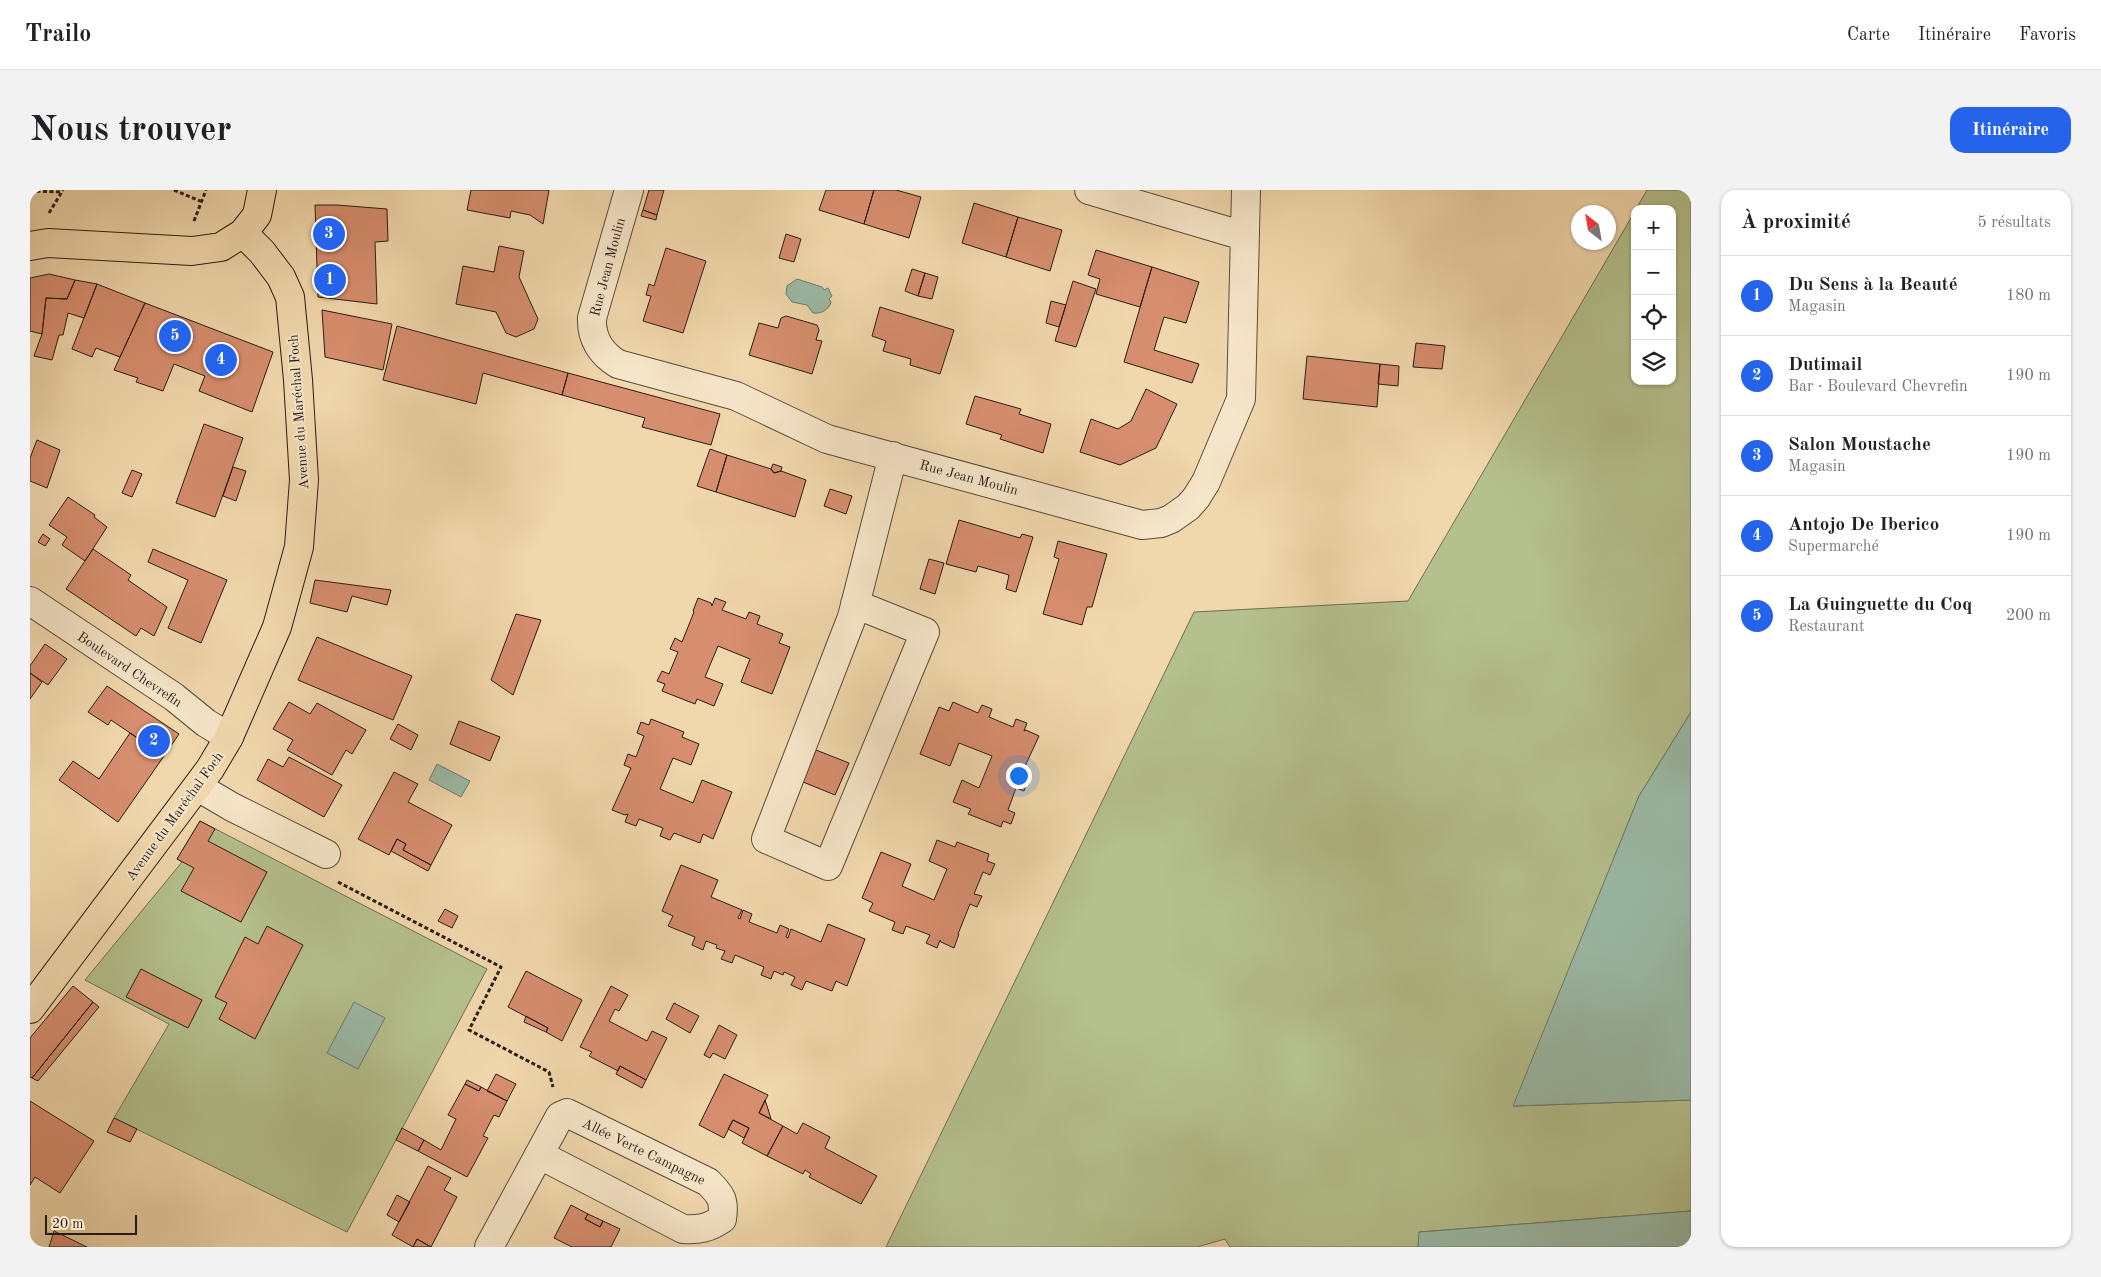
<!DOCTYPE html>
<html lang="fr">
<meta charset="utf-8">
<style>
body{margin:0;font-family:"Old Standard TT",serif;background:#f2f2f2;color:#202124}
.controls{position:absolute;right:15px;top:15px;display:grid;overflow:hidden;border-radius:10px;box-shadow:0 1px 4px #0004}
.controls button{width:45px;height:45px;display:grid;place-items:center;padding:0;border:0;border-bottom:1px solid #e0e0e0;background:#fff;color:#202124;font:25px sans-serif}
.compass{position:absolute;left:1541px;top:15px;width:45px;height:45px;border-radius:50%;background:#fff;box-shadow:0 1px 4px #0004;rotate:329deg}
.scale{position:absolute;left:15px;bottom:12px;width:92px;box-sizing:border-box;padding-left:5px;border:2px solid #2a1c16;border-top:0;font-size:14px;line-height:18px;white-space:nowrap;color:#2a1c16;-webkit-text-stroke:4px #f6e6c9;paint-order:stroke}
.you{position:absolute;left:988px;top:585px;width:18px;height:18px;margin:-12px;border:4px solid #fff;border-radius:50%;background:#1a73e8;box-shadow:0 0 0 8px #1a73e833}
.badge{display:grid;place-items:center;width:32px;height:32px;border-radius:50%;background:#2563eb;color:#fff;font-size:16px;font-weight:700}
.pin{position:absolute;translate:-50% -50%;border:2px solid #fff;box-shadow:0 1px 5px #0006}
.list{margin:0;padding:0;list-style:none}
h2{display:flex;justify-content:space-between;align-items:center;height:65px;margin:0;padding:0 20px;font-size:21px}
h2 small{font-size:16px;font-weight:400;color:#757577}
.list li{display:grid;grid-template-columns:32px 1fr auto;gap:15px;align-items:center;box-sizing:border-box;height:80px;padding:0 20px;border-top:1px solid #e0e0e0}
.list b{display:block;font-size:19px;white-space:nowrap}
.list p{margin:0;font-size:16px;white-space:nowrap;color:#757577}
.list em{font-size:16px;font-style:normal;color:#757577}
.icon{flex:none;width:28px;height:28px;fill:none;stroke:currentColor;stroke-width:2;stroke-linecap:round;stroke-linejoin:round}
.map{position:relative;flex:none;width:1661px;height:1057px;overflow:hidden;border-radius:15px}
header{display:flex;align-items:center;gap:30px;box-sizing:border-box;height:70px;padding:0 25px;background:#fff;border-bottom:1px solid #e0e0e0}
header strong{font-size:24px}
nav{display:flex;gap:28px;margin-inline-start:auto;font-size:18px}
.intro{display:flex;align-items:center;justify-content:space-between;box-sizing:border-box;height:120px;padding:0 30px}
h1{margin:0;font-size:35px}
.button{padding:12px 22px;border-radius:15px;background:#2563eb;color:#fff;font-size:18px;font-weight:700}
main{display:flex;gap:30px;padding:0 30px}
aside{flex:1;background:#fff;border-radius:15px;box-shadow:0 1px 4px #0004}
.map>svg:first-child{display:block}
</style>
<header>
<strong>Trailo</strong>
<nav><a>Carte</a><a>Itinéraire</a><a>Favoris</a></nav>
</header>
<div class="intro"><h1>Nous trouver</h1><a class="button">Itinéraire</a></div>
<main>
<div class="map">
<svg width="1661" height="1057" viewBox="0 0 1661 1057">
<rect width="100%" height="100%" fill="#f1d8ac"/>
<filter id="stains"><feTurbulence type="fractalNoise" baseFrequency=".004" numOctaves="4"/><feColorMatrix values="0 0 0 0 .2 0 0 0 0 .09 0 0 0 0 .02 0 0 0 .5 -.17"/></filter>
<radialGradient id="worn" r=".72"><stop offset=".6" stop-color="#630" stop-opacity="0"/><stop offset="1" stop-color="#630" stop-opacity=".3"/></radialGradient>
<!-- green -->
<path fill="#b4c08d" stroke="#6f6e52" d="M1617,0H1661V522L1609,606L1484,916L1661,910V1021L1390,1042L1388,1057H1200L1195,1049L1167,1057H856L1164,422L1378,411L1605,21V191H1642V19H1606Z
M170,631L457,779L317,1042L84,928L139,834L55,790L152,672L147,669Z"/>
<!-- water -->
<path fill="#9bbaa7" stroke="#6e7b6d" d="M767,89L792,97L794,100L798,98L802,106L799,109L801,112C799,120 791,124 783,123L777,115L762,112L756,104L757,96Z
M1661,522V910L1483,916L1609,606Z
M407,574L440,591L431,607L399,590Z
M324,812L355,828L328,879L297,863Z
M1661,1021V1057H1388L1389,1042Z"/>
<!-- building -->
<path fill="#d78e6e" stroke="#2a1c16" d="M441,0H519L513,34L500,25L481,21L480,28L437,20Z
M619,0H634L627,25L613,20Z
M796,0H844L834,34L789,20Z
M844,0H866L891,7L879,48L834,34Z
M944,13L988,27L976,67L932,53Z
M285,15H307L357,19L358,51L345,52L347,114L288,107Z
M613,20L627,25L626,30L611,26Z
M988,27L1032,40L1020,81L976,67Z
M756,44L771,49L764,72L749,68Z
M469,56L494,61L489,87L508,129L504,139L486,147L476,143L466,122L426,114L433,76L464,82Z
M636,58L676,71L653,143L613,131L621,106L616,105L619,94L624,96Z
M1066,60L1122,77L1110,117L1066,104L1070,89L1058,85Z
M1122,77L1169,92L1156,133L1134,127L1124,160L1169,174L1162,193L1094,172Z
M882,79L895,83L888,106L875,101Z
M895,83L908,87L902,109L888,106Z
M19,84L45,90L37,109L16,108L12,144L0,141V88Z
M45,90L67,94L54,128L38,123L33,145H29L22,170L4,166L12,144L16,108L37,109Z
M1043,91L1066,99L1046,157L1025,151Z
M67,94L115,113L90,167L66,158L62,167L42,159Z
M1021,111L1036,115L1029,137L1016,133Z
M115,113L243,162L222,222L169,201L175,186L144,174L133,201L106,192L108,188L84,180Z
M850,117L924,140L910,184L880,175L881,169L853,161L856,151L842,146Z
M292,120L362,134L353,180L295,167Z
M756,126L787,135L789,140L786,150L792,151L782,184L719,165L729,133L748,138L751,128Z
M367,136L538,183L532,205L453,183L446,214L353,190Z
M1386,153L1415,156L1412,179L1383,177Z
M1277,166L1350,174L1347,217L1273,209Z
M1350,174L1369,176L1368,196L1348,194Z
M538,183L690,224L681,255L612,237L615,228L532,205Z
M1116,199L1147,214L1126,258L1090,275L1050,262L1061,229L1088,239L1101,231Z
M945,206L991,219L989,224L1021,234L1013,263L970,249L972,245L936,234Z
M174,234L213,248L185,327L146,313Z
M7,250L30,260L17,298L0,291V268Z
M680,259L697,265L686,302L667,296Z
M697,265L741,279L744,283L751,281L776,290L765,327L686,302Z
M743,274L752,277L751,281L744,283L741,279Z
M203,277L216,281L206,311L193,306Z
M102,280L112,284L102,307L92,303Z
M800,299L822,306L816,324L794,316Z
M38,307L65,325L64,327L77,337L55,371L32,355L37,347L19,335Z
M929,330L990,348L992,344L1003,347L986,402L976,399L979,385L948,376L946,382L916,374Z
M13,344L20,349L15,356L8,352Z
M1028,351L1077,364L1062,417H1057L1052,435L1013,424L1029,369L1024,367Z
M63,359L101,385L98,390L137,417L124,446L111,438L106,446L36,399Z
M123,359L197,390L171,453L138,438L158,390L118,372Z
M899,369L914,373L905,404L890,399Z
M285,390L361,400L357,415L322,406L317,422L280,413Z
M668,408L681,413L682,416L685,408L696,412L692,420L716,429L719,422L730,426L727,434L753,444L749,453L760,457L742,504L711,492L720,469L688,456L675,487L693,494L684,516L667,509L665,514L632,501L635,494L627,491L632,481L639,484L648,462L640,459L645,448L652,452L664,422L663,421Z
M486,424L511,430L483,505L461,490Z
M287,447L382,486L363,530L268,490Z
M15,454L37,469L18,495L0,483V476Z
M0,483L12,492L0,509Z
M77,496L149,544L134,566L81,530L78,535L58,522Z
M259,512L280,524L287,513L336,540L322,564L316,560L302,585L257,560L263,550L243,539Z
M923,512L948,523L952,515L962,519L959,527L983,537L986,529L997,533L994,541L996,540L1009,546L990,587L998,590L994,601L986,598L978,620L985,623L981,634L973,631L971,637L938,624L941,619L923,612L932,590L949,598L962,566L929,553L920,576L890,564L909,517L919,521Z
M621,529L654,542L652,547L669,554L661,575L643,568L630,599L663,613L672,590L702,602L683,649L673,644L670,653L644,643L640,650L630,646L633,638L609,629L606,636L595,632L598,624L595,625L582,620L601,578L594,575L598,564L606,567L614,546L607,543L611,532L619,535Z
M429,531L470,547L460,571L420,554Z
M368,534L388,545L381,560L360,549Z
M100,543L134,566L88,632L29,590L43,571L69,589Z
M786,560L819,573L805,605L773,592Z
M259,567L312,595L294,627L227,590L238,569L253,577Z
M364,582L388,594L378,612L422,635L401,675L373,660L376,654L367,649L359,665L328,649Z
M170,631L185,639L178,651L237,682L211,732L151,701L164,678L147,669Z
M367,649L376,654L373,660L401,675L398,681L361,661Z
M907,650L925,657L927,652L959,664L957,671L965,674L960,685L953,682L944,704L952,706L947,717L940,714L928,744H929L924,758L911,752L910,750L907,758L896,753L900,745L876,736L873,744L862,740L865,732L839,721L843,713L832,708L851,662L881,674L872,696L904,710L917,679L899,671Z
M651,675L688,690L681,707L712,720L708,728L710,729L713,720L722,724L719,732L747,743L750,735L759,739L756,747L758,748L761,739L791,752L798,734L835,749L817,796L806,791L802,801L776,791L772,800L761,795L765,787L754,782L753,785L744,781L741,789L731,785L734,777L705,765L702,773L691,769L695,761L686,758L687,755L676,751L673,760L662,755L665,747L638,736L643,726L632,721Z
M415,719L428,726L422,738L408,731Z
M237,736L273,755L225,849L189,829L197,813L185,807L215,747L228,754Z
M111,779L172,810L158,838L96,807Z
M496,781L552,810L532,851L516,842L518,838L478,817Z
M43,796L63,812L2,888L0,887V848Z
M581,796L598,805L589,821L585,819L579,831L617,851L622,841L637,848L616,890L590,876L588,881L559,866L562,862L550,857Z
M63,812L69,817L8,891L2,888Z
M644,813L669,826L660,843L636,829Z
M496,826L518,838L516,842L494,832Z
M689,835L707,845L695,869L683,863L680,868L674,865Z
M590,876L616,890L612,898L586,884Z
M466,884L486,894L477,911L457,901Z
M694,884L738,905L729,923L753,936L737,966L712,953L719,938L703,930L694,948L669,935Z
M437,890L451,897L449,901L435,894Z
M435,894L449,901L451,897L477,911L469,927L464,925L453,946L458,948L437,987L388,961L394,950L411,960L426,929L418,925Z
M735,910L738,919L741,929L729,923Z
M0,911L64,951L30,1003L5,987L0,995Z
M84,928L107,939L100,952L77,942Z
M703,930L719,938L714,948L698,939Z
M773,933L800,947L795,958L847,986L831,1014L779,987L781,984L775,980L773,984L737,966L753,936L767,944Z
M372,938L394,950L388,961L366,950Z
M398,976L421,988L414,1000L427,1007L401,1057L387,1049L383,1057L362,1045Z
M367,1005L380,1012L369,1032L357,1025Z
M541,1015L558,1024L555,1029L570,1037L573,1031L590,1039L581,1057H542L524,1048Z
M558,1024L573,1031L570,1037L555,1029Z
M24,1041L57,1057H19Z
M387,1049L401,1057H383Z"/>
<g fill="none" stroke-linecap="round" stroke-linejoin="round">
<!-- minor casing -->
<g stroke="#5c4b3c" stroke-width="30">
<path id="minor" d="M599,0L562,128C561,148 571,164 588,174L706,206L797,249L1112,335L1131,333L1141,329L1158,317L1166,308L1176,292L1211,209L1216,0
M1059,0L1214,46
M0,411L144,507L176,533L199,547
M825,414L895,442L798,676L736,649L822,427L863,266
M168,597L202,617L296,664
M459,1057L530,926L537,923L678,992C691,1005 695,1010 692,1029C679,1038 669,1040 653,1039L510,965"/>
</g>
<!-- major casing -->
<g stroke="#2a1c16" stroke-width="30">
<path id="major" d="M0,56L18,53L162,61L191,57L213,43L227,25L232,0
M0,819L180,579L199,547L247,437L269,357L274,290L268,190L260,107L251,87L232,62L213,43"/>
</g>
<!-- path -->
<path stroke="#2a1c16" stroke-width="3" stroke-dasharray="4 2.5" stroke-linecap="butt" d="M144,0L170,11
M0,1L32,2
M19,23L33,0
M164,31L176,0
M308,692L471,777L439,840L519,882L523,897"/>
<!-- minor -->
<use href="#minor" stroke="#f6e6c9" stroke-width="28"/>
<!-- major -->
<use href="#major" stroke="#f1d8ac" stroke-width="28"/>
</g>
<g text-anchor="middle" stroke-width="4" stroke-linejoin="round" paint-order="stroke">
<!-- street labels -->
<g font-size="14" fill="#2a1c16" stroke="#f6e6c9">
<text transform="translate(577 77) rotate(-75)" y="5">Rue Jean Moulin</text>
<text transform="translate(268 222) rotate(-94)" y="5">Avenue du Maréchal Foch</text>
<text transform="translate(939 287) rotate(15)" y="5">Rue Jean Moulin</text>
<text transform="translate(100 479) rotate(34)" y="5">Boulevard Chevrefin</text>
<text transform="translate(144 626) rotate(-54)" y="5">Avenue du Maréchal Foch</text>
<text transform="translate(614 961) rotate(26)" y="5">Allée Verte Campagne</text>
</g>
</g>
<rect width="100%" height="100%" filter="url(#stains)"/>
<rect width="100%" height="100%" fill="url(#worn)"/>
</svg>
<div class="controls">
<button>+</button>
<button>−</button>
<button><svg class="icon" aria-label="locate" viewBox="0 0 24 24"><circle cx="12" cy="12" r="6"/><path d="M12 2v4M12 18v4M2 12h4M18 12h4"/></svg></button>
<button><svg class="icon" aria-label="layers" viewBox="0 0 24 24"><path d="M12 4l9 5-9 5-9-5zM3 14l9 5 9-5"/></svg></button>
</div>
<svg class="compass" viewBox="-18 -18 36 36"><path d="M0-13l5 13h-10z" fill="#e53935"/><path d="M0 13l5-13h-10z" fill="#757577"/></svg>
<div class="scale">20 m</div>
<div class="you"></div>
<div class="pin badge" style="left:300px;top:90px">1</div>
<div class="pin badge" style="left:124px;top:551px">2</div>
<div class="pin badge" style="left:299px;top:44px">3</div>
<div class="pin badge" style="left:191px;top:170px">4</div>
<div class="pin badge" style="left:145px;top:146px">5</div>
</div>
<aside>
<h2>À proximité<small>5 résultats</small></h2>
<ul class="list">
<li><span class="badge">1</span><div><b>Du Sens à la Beauté</b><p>Magasin</p></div><em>180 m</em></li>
<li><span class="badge">2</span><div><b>Dutimail</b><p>Bar · Boulevard Chevrefin</p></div><em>190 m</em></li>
<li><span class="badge">3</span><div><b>Salon Moustache</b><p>Magasin</p></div><em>190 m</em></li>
<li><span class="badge">4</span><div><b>Antojo De Iberico</b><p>Supermarché</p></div><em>190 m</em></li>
<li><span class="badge">5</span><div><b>La Guinguette du Coq</b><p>Restaurant</p></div><em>200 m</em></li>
</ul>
</aside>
</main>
